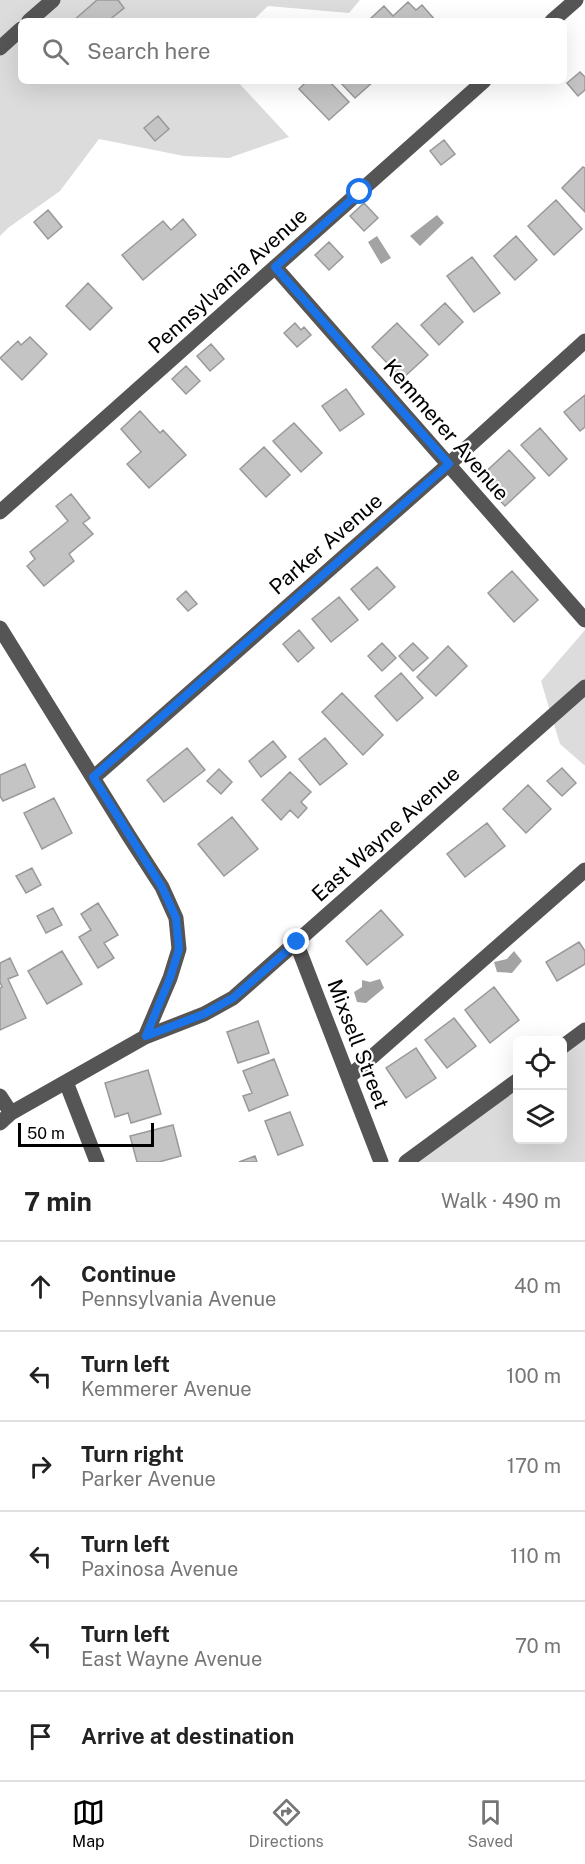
<!DOCTYPE html>
<meta charset="utf-8">
<style>
body{margin:0;font-family:"Public Sans",sans-serif;background:#f2f2f2;color:#222}
.controls{position:absolute;right:18px;bottom:18px;display:grid;overflow:hidden;border-radius:9px;box-shadow:0 6px 24px #0002}
.controls button{width:54px;height:54px;display:grid;place-items:center;padding:0;border:0;border-bottom:2px solid #e0e0e0;background:#fff;color:#222;font:30px sans-serif}
.scale{position:absolute;left:18px;bottom:15px;width:136px;box-sizing:border-box;padding-left:6px;border:3px solid #000;border-top:0;font-size:16px;line-height:21px;white-space:nowrap;color:#000;-webkit-text-stroke:4px #fff;paint-order:stroke}
.stop{position:absolute;width:18px;height:18px;margin:-14px;border:4px solid #1a73e8;border-radius:50%;background:#fff}
.stop.end{background:#1a73e8;border-color:#fff;box-shadow:0 2px 6px #0008}
.list{margin:0;padding:0;list-style:none}
h2{display:flex;justify-content:space-between;align-items:center;height:78px;margin:0;padding:0 24px;font-size:26px}
h2 small{font-size:20px;font-weight:400;color:#767676}
.list li{display:grid;grid-template-columns:39px 1fr auto;gap:18px;align-items:center;box-sizing:border-box;height:90px;padding:0 24px;border-top:2px solid #e0e0e0}
.list b{display:block;font-size:22px;white-space:nowrap}
.list p{margin:0;font-size:20px;white-space:nowrap;color:#767676}
.list em{font-size:20px;font-style:normal;color:#767676}
.icon{flex:none;width:33px;height:33px;fill:none;stroke:currentColor;stroke-width:2;stroke-linecap:round;stroke-linejoin:round}
.map{position:relative;flex:none;width:585px;height:1162px;overflow:hidden}
.search{position:absolute;background:#fff;box-shadow:0 6px 24px #0002;left:18px;right:18px;top:18px;height:66px;display:flex;align-items:center;gap:15px;box-sizing:border-box;padding:0 21px;border-radius:9px;color:#767676;font-size:22px}
.sheet{height:618px;background:#fff}
nav{display:flex;justify-content:space-around;align-items:center;box-sizing:border-box;height:84px;border-top:2px solid #e0e0e0;background:#fff;font-size:16px;color:#767676}
nav a{display:grid;justify-items:center;gap:3px}
nav .on{color:#000}
.map>svg:first-child{display:block}
</style>
<div class="map">
<svg width="585" height="1162" viewBox="0 0 585 1162">
<rect width="100%" height="100%" fill="#fff"/>
<!-- green -->
<path fill="#dcdcdc" d="M0,0H360L349,13L268,6L252,21H21V81H237L289,137L229,158L184,156L99,139L60,191L8,228L0,236Z
M585,630V765H584L560,744L541,681Z
M585,1038V1162H418L517,1089L518,1140H562L563,1055Z"/>
<!-- water -->
<path fill="#a3a3a3" d="M437,215L444,223L420,246L410,236Z
M377,236L391,258L381,264L368,242Z
M514,951L522,961L512,973L497,972L494,962L507,959Z
M380,979L384,988L366,1003L357,1002L354,992L362,987V980L370,982Z"/>
<!-- building -->
<path fill="#c4c4c4" stroke="#999" stroke-width="1.5" d="M97,0H118L124,8L108,21H73Z
M408,2L416,10L422,5L436,21H372L370,19L384,6L393,16Z
M580,72L585,77V90L578,96L567,83Z
M307,81H329L349,102L329,120L299,89Z
M339,81H374L355,98Z
M158,116L169,129L155,141L144,128Z
M444,140L455,154L441,165L430,151Z
M583,167L585,168V212L562,188Z
M556,200L582,229L554,255L528,226Z
M364,203L378,218L364,231L350,216Z
M48,210L62,227L48,239L34,222Z
M183,219L196,235L143,280L122,255L163,221L171,230Z
M516,236L537,260L515,280L494,256Z
M329,242L343,257L329,270L315,255Z
M472,257L500,293L474,312L447,276Z
M88,283L112,308L90,330L66,306Z
M445,303L463,322L439,345L421,325Z
M295,323L301,330L304,327L311,335L297,347L284,333Z
M397,323L428,355L402,379L372,347Z
M30,337L47,354L22,380L0,358L18,341L21,345Z
M211,344L224,359L210,371L197,356Z
M186,366L200,381L186,394L172,379Z
M346,389L364,414L340,431L322,406Z
M585,395V427L580,431L564,412Z
M140,411L160,433L163,430L186,455L149,488L127,464L141,452L121,429Z
M294,423L322,453L301,472L273,441Z
M540,428L567,459L549,476L521,445Z
M264,447L290,475L266,497L240,469Z
M509,450L535,478L505,506L479,478Z
M71,494L90,518L83,523L93,534L69,554L74,561L44,586L27,566L35,559L30,552L68,521L56,506Z
M377,567L395,587L369,610L351,589Z
M512,571L538,600L514,622L488,593Z
M186,591L197,604L188,611L177,599Z
M339,597L358,620L331,642L312,619Z
M299,630L314,648L298,662L283,644Z
M382,643L396,658L382,671L368,656Z
M413,643L428,658L413,671L399,656Z
M448,646L467,666L436,696L417,677Z
M401,673L423,698L397,721L375,696Z
M342,693L383,735L363,755L322,712Z
M325,738L347,764L320,785L299,759Z
M273,741L286,757L261,777L249,761Z
M187,748L205,770L164,802L147,780Z
M25,764L35,787L3,801L0,796V775Z
M562,768L576,783L562,796L547,781Z
M219,769L232,782L221,794L207,781Z
M290,772L311,792L301,802L307,808L298,818L290,810L281,820L262,800Z
M528,785L551,809L526,833L503,809Z
M54,798L72,833L42,849L24,813Z
M232,817L258,849L224,876L198,844Z
M487,823L505,846L465,877L447,854Z
M32,868L41,885L26,893L16,876Z
M98,903L118,935L104,943L114,958L98,968L79,937L91,930L81,914Z
M53,908L62,925L46,933L37,916Z
M381,910L403,935L367,965L346,941Z
M579,942L585,951V964L557,981L546,962Z
M62,951L82,984L47,1004L28,971Z
M10,958L18,975L8,979L26,1018L0,1030V988L2,987L0,982V963Z
M494,987L519,1020L490,1043L465,1010Z
M454,1018L476,1046L447,1068L425,1040Z
M258,1021L269,1053L238,1063L227,1032Z
M416,1048L436,1078L406,1098L386,1068Z
M274,1059L288,1095L249,1111L243,1096L252,1093L243,1071Z
M148,1070L161,1114L131,1123L128,1113L115,1117L105,1083Z
M290,1112L303,1145L278,1155L265,1121Z
M173,1125L181,1156L159,1162H137L130,1136Z
M255,1156L257,1162H239Z"/>
<g fill="none" stroke-linecap="round" stroke-linejoin="round">
<!-- minor -->
<path stroke="#555" stroke-width="15" d="M29,21L53,0
M552,21L576,0
M0,48L21,29
M275,267L585,620
M0,512L484,81
M0,628L129,836L162,887L176,918L179,949L170,978L145,1037
M93,778L449,464L585,341
M296,942L381,1162
M562,1047L585,1030
M349,1077L585,870
M66,1082L97,1162
M0,1096L11,1113
M0,1123L11,1113L145,1037L204,1014L233,998L585,687
M406,1162L518,1080"/>
</g>
<g fill="none" stroke-linecap="round" stroke-linejoin="round">
<!-- route -->
<path stroke="#1a73e8" stroke-width="8" d="M297,942L233,998L204,1014L146,1036L170,978L179,949L176,918L162,887L93,777L449,464L275,267L360,192"/>
</g>
<g text-anchor="middle" stroke-width="4.5" stroke-linejoin="round" paint-order="stroke">
<!-- street labels -->
<g font-size="21" fill="#000" stroke="#fff">
<text transform="translate(228 281) rotate(-42)" y="7">Pennsylvania Avenue</text>
<text transform="translate(446 430) rotate(49)" y="7">Kemmerer Avenue</text>
<text transform="translate(326 544) rotate(-41)" y="7">Parker Avenue</text>
<text transform="translate(386 834) rotate(-42)" y="7">East Wayne Avenue</text>
<text transform="translate(358 1044) rotate(69)" y="7">Mixsell Street</text>
</g>
</g>
</svg>
<div class="controls">
<button><svg class="icon" aria-label="locate" viewBox="0 0 24 24"><circle cx="12" cy="12" r="6"/><path d="M12 2v4M12 18v4M2 12h4M18 12h4"/></svg></button>
<button><svg class="icon" aria-label="layers" viewBox="0 0 24 24"><path d="M12 4l9 5-9 5-9-5zM3 14l9 5 9-5"/></svg></button>
</div>
<div class="scale">50 m</div>
<div class="stop" style="left:360px;top:192px"></div>
<div class="stop end" style="left:297px;top:942px"></div>
<div class="search"><svg class="icon" aria-label="search" viewBox="0 0 24 24"><circle cx="10" cy="10" r="6"/><path d="M15 15l6 6"/></svg>Search here</div>
</div>
<section class="sheet">
<h2>7 min<small>Walk · 490 m</small></h2>
<ul class="list">
<li><svg class="icon" aria-label="ahead" viewBox="0 0 24 24"><path d="M12 20V5M6 11l6-6 6 6"/></svg><div><b>Continue</b><p>Pennsylvania Avenue</p></div><em>40 m</em></li>
<li><svg class="icon" aria-label="left" viewBox="0 0 24 24"><path d="M17 20v-9H6M10 6l-5 5 5 5"/></svg><div><b>Turn left</b><p>Kemmerer Avenue</p></div><em>100 m</em></li>
<li><svg class="icon" aria-label="right" viewBox="0 0 24 24"><path d="M7 20v-9h11M14 6l5 5-5 5"/></svg><div><b>Turn right</b><p>Parker Avenue</p></div><em>170 m</em></li>
<li><svg class="icon" aria-label="left" viewBox="0 0 24 24"><path d="M17 20v-9H6M10 6l-5 5 5 5"/></svg><div><b>Turn left</b><p>Paxinosa Avenue</p></div><em>110 m</em></li>
<li><svg class="icon" aria-label="left" viewBox="0 0 24 24"><path d="M17 20v-9H6M10 6l-5 5 5 5"/></svg><div><b>Turn left</b><p>East Wayne Avenue</p></div><em>70 m</em></li>
<li><svg class="icon" aria-label="arrive" viewBox="0 0 24 24"><path d="M6 21V4h12l-3 4 3 4H6"/></svg><div><b>Arrive at destination</b></div></li>
</ul>
</section>
<nav>
<a class="on"><svg class="icon" aria-label="map" viewBox="0 0 24 24"><path d="M3 6l6-2 6 2 6-2v14l-6 2-6-2-6 2zM9 4v14M15 6v14"/></svg>Map</a>
<a><svg class="icon" aria-label="directions" viewBox="0 0 24 24"><path d="M12 3l9 9-9 9-9-9zM9 14v-3h6M13 9l2 2-2 2"/></svg>Directions</a>
<a><svg class="icon" aria-label="saved" viewBox="0 0 24 24"><path d="M7 4h10v16l-5-4-5 4z"/></svg>Saved</a>
</nav>
